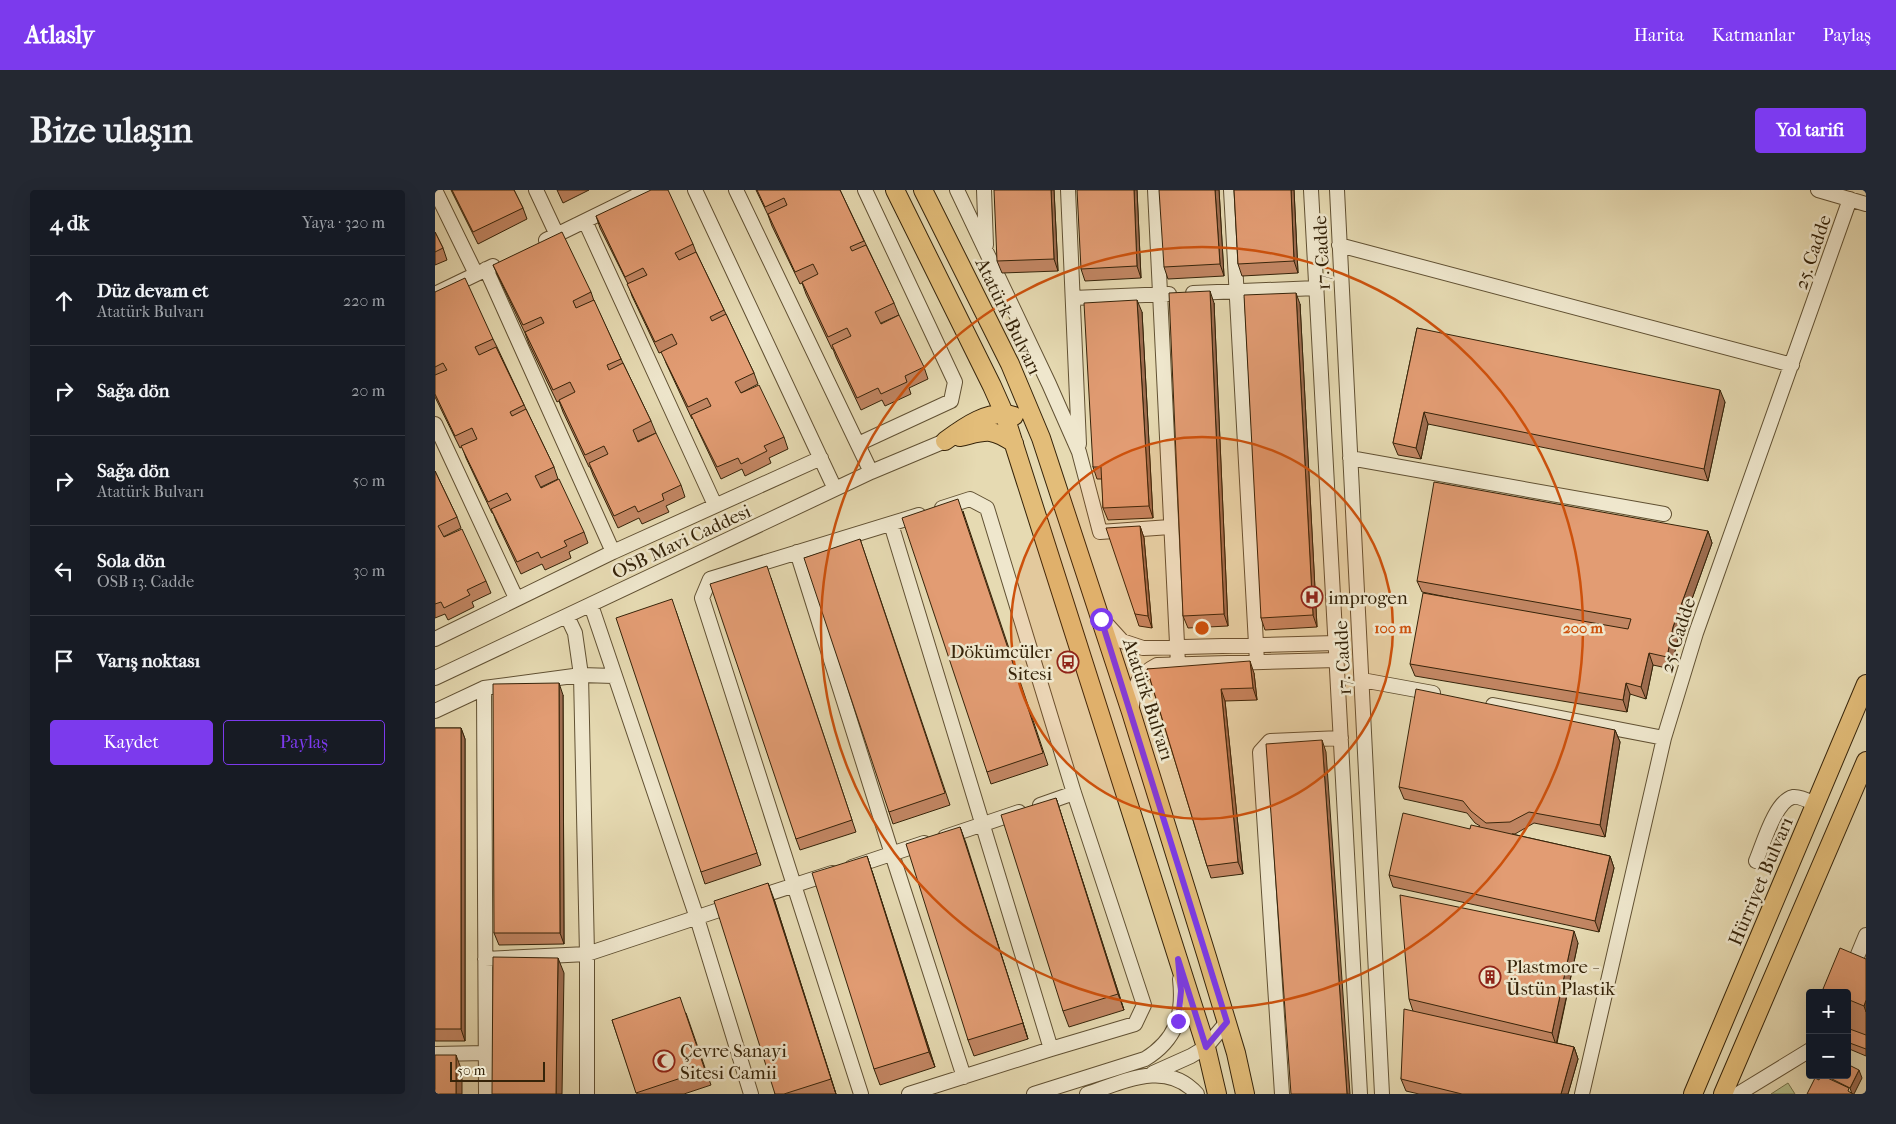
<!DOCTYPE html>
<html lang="tr">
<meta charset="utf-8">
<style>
body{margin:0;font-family:"IM FELL French Canon",serif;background:#242831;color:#f1f3f6}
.controls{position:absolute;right:15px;bottom:15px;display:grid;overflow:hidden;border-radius:5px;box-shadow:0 5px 20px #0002}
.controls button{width:45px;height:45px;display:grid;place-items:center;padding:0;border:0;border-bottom:1px solid #363941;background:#171b24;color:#f1f3f6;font:25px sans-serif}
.scale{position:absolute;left:15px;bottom:12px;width:95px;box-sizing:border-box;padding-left:5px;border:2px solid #352309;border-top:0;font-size:14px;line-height:18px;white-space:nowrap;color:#352309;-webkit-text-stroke:4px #efe7cd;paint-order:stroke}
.stop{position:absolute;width:15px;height:15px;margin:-11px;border:4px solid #7c3aed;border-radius:50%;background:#fff}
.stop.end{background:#7c3aed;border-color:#fff;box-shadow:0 1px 5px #0008}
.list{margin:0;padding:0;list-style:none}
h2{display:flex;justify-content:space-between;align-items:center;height:65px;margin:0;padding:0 20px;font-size:21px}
h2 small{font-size:16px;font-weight:400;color:#9ea1a6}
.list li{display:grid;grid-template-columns:32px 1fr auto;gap:15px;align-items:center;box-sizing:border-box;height:90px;padding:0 20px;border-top:1px solid #363941}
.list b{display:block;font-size:19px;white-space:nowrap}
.list p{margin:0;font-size:16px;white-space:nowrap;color:#9ea1a6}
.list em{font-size:16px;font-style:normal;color:#9ea1a6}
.actions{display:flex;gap:10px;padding:15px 20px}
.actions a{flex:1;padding:11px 0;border:1px solid #7c3aed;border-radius:5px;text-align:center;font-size:18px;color:#7c3aed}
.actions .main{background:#7c3aed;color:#fff}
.icon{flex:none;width:28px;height:28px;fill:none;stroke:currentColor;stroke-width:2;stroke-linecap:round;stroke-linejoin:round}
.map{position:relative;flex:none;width:1431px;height:904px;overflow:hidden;border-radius:5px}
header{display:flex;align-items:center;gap:30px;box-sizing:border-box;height:70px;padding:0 25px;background:#7c3aed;color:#fff}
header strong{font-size:24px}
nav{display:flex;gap:28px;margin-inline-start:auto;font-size:18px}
.intro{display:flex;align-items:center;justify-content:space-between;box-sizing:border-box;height:120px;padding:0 30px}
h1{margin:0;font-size:35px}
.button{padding:12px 22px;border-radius:5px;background:#7c3aed;color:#fff;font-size:18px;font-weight:700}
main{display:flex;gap:30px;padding:0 30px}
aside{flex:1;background:#171b24;border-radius:5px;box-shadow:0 5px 20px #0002}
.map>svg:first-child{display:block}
</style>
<header>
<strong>Atlasly</strong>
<nav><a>Harita</a><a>Katmanlar</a><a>Paylaş</a></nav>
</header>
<div class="intro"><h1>Bize ulaşın</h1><a class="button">Yol tarifi</a></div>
<main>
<aside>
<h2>4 dk<small>Yaya · 320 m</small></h2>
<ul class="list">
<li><svg class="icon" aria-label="ahead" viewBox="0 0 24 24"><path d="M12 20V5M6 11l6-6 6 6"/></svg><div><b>Düz devam et</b><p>Atatürk Bulvarı</p></div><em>220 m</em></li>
<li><svg class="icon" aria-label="right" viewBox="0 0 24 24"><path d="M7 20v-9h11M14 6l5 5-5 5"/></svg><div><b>Sağa dön</b></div><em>20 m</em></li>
<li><svg class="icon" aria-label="right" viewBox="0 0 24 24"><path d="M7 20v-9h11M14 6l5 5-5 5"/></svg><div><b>Sağa dön</b><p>Atatürk Bulvarı</p></div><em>50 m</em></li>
<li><svg class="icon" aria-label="left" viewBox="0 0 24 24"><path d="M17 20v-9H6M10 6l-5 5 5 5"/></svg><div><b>Sola dön</b><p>OSB 13. Cadde</p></div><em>30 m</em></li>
<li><svg class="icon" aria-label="arrive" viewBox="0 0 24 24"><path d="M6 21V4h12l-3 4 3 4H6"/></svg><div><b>Varış noktası</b></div></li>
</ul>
<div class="actions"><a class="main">Kaydet</a><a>Paylaş</a></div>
</aside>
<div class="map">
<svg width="1431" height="904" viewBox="0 0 1431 904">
<rect width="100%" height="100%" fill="#e6dab2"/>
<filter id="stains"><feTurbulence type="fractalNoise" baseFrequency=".004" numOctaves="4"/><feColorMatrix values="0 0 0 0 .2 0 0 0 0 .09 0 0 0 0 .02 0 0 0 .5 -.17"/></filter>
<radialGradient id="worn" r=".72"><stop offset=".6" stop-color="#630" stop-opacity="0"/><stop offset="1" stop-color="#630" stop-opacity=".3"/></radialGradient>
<!-- green -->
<path fill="#b4c08c" stroke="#74724a" d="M1353,893L1360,904H1336Z"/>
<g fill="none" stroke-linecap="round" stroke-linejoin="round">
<!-- minor casing -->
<g stroke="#615133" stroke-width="16">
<path id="minor" d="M0,0L41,84
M101,0L122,45
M260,0L400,299
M301,0L436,282
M522,0L614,194L644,262L665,342L735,337
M549,0L551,55
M633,0L644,254
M720,0L743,474
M796,0L822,472
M876,0L925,904
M902,0L947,904
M1383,0L1431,14
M150,31L280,315
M111,50L213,0
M904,55L1357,175
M51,79L178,362
M758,103L882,98
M0,104L58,76
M638,108L734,104
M0,234L81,408
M423,254L516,211L520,192L430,0
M915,268L1229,324
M456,334L616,859
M362,362L457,664L529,887
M156,415L262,728L316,904
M132,426L140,443L146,485L152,764V904
M667,429L687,451L708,458L901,453
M0,449L178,362L386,268
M0,488L436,282L510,251
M927,490L998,503
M49,498L51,904
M1058,515L1229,548
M0,521L49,498L146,485L179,486
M696,521C700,497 699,487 722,475L902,470
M605,615L639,603
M510,647L584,622
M1321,671C1328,655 1340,611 1358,607C1365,606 1374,611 1380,614
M417,677L489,653
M320,708L397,683
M50,769L152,764L299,715
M1407,803L1431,745
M0,864L51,863
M718,883L756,866L771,857L792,832
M426,904L267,408L275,389L484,325
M474,904L616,859L700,834L709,815L639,603L552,318L535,309L507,318
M599,904L710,869C741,850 749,825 745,789
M652,904C688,892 731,869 762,904
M847,904L825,562L835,551L906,548
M1147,904L1229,548L1261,443L1415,9
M1303,904L1375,860"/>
</g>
<!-- major casing -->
<g stroke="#352309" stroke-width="20">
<path id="major" d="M460,0L557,196L569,223L771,857L782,904
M488,0L575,174L606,248L696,522L772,767L801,863L810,904
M525,247C551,241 555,237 579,253
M510,251C529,237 555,218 579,226
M1258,904L1431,494
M1288,904L1431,571"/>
</g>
<!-- minor -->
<use href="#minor" stroke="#efe7cd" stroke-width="14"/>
<!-- major -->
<use href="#major" stroke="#e3bd79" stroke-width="18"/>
</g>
<!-- wall -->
<path fill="#c28663" stroke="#352309" d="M16,0H79L88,18L92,29L43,54Z
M122,0H154L128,13Z
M321,0H405L459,113L464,125L446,133L489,177L493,189L474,198L476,204L450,216L447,210L426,220L401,167L398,159H397L371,104L367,93L365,94L337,36L333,25Z
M619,0L623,81L567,83L562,71Z
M702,0L706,88L650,91L646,79Z
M784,0L789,86L733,89L729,77Z
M799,0H859L863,83L807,86L803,74Z
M161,26L258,54L261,62L291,124L319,183L323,194L306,203L349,247L353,259L334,268L336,273L310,286L307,279L286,289L261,236L258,228L257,229L231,173L227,162L224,163L197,106L193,94L165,38Z
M0,42L8,58L12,70L0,75Z
M58,75L156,102L159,111L188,173L216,231L221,243L203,251L246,295L250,307L231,316L234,322L207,334L204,328L183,338L158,285L155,277H154L128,222L124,211L122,212L94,154L90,143L63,86Z
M0,102L58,149L62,157L91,219L119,277L123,289L106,297L149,342L153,353L134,362L136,368L110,380L107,374L86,384L61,331L58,323H57L31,268L27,257L25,258L0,207Z
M779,113L793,436L753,438L748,426Z
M865,114L882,437L830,440L826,428Z
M707,122L718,328L673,330L668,318L667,289H662L658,277Z
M982,138L1290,212L1273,291L993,234L986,269L963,265L958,253Z
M0,281L22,327L26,338L8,347L51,391L56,403L37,412L39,417L13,430L10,424L0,428Z
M528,321L613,575L556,594L552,582Z
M705,336L709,348L717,438L704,436L700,424Z
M1273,341L1277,353L1243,448L1236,479L1218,475L1211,509L1195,504L1192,522L980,486L975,474L1027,410L987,402L982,391Z
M425,349L515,615L458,634L454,622Z
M336,388L421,642L365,660L361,649Z
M241,421L326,675L270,694L266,682Z
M712,479L819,483L822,510L790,511L808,684L776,688L772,676Z
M128,505L129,754L64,755L59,743Z
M0,538H26L30,549V851H0Z
M1180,540L1185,552L1170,647L1099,633L1080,644H1077L1175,666L1179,678L1164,742L958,697L954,685L1045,636L1040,633L1032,623L969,609L964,597Z
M621,608L689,820L634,837L628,821Z
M525,637L593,849L539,866L533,850Z
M437,681L500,877L445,895L439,879Z
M339,709L401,904H340Z
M1143,753L1122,853L1139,857L1143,869L1133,904H984L971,901L966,889L978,821L974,809Z
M1431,769V866L1412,858V803H1389L1388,799Z
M251,823L276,895L249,904H202L177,830Z"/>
<!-- shaded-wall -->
<path fill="#9e6d50" stroke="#352309" d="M616,0H619L623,81L619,69Z
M699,0H702L706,88L702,76Z
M780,0H784L789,86L785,74Z
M856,0H859L863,83L859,71Z
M775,101L779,113L793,436L789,424Z
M861,103L865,114L882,437L878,425Z
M702,110L707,122L718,328L714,316Z
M1285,200L1290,212L1273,291L1269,279Z
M989,222L993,234L986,269L981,258Z
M705,336L709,348L717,438L713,426Z
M1273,341L1277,353L1243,448L1236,479L1232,467L1238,437Z
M1214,463L1218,475L1211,509L1206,497Z
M815,471L819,483L822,510L818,498Z
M124,493L128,505L129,754L125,743Z
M1191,493L1195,504L1192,522L1188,510Z
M786,499L790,511L808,684L803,672Z
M26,538L30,549V851L26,839Z
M1180,540L1185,552L1170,647L1165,635Z
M887,550L891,562L915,904H912Z
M621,608L626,624L689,820L683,804Z
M525,637L531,653L593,849L588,833Z
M432,666L437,681L500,877L494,862Z
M1175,666L1179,678L1164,742L1160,731Z
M333,693L339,709L401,904L396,889Z
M1139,741L1143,753L1121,855L1117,843Z
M123,768L129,783L127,904H121Z
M1431,810V822L1429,816Z
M1139,857L1143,869L1133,904H1126Z
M21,865L27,881V904H21Z
M1424,880L1427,888L1419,904H1417L1415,898Z"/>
<!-- building -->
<path fill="#e29c73" stroke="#352309" d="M17,0H79L88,18L38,42Z
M216,0H233L258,54L240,63L244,70L261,62L289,120L275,127L277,131L291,124L319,183L300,192L306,203L324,195L349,247L329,256L332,261L306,274L303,268L282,277L256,225L276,216L272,208L253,217L226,162L242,154L237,144L220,152L192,94L212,85L208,78L190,87L161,26Z
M322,0H405L429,51L415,57L417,61L431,55L459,113L440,122L446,134L464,125L489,177L470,186L472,192L446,204L443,198L422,208L397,155L416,146L412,138L393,147L367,92L383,84L378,74L360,82L333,24L352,15L349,8L330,17Z
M559,0H616L619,69L562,71Z
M642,0H699L702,76L646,79Z
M724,0H780L785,74L729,77Z
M799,0H856L859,71L803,74Z
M0,42L8,58L0,62Z
M127,42L156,102L138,111L141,118L159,110L186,169L172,175L174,180L188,173L216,231L198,240L203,252L221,243L246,295L227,304L229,310L203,322L200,316L179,326L154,273L173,264L169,256L150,265L124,210L140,202L135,192L118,200L90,142L109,133L106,127L88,135L58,75Z
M30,88L58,149L40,157L44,165L61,157L89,215L75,222L77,226L91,219L119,277L100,286L106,298L124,289L149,342L129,351L132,356L106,368L103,362L82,372L56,319L76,310L72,303L53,312L26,256L42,249L37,238L20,246L0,204V185L12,180L8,173L0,177V102Z
M775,101L789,424L748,426L734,103Z
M861,103L878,425L826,428L809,105Z
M702,110L714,316L668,318L666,277H658L649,113Z
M982,138L1285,200L1269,279L989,222L981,258L958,253Z
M0,281L22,327L3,336L9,347L27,339L51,391L32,400L35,405L9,418L6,412L0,414Z
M999,292L1273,341L1238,437L1232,467L1214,463L1206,497L1191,493L1188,510L975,474L988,403L1193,439L1196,429L982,391Z
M523,309L608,563L552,582L467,328Z
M705,336L713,426L700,424L671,338Z
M425,349L510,603L454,622L369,368Z
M332,376L417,630L361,649L275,394Z
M237,409L322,663L266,682L181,428Z
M815,471L818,498L786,499L803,672L772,676L712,479Z
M124,493L125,743H59L58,494Z
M981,499L1180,540L1165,635L1094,622L1075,632L1051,633L1036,621L1028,611L964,597Z
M0,538H26V839H0Z
M887,550L912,904H856L831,554Z
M621,608L683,804L628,821L566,625Z
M968,623L1035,639L1036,635L1175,666L1160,731L954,685Z
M525,637L588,833L533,850L471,654Z
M432,666L494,862L439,879L377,683Z
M333,693L396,889L349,904H340L279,711Z
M965,705L1139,741L1117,843L974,809Z
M1405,758L1431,769V810L1429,816L1412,809V803H1397L1388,799Z
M58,767L123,768L121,904H57Z
M245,807L270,880L201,903L177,830Z
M969,819L1139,857L1126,904H1027L966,889Z
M1412,838L1431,845V859L1412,852Z
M0,865H21V904H0Z
M1412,874L1424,880L1415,898L1393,887L1394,885H1412Z
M1386,885L1414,898L1413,901L1418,904H1372L1380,888L1384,890Z"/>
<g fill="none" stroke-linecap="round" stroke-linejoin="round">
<!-- route -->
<path stroke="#7c3aed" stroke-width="6" d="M666,429L792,832L771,857L743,769L746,801L743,831"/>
</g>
<!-- distance rings -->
<circle cx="767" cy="438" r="191" fill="#cd510c" fill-opacity=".12"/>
<g fill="none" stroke="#cd510c" stroke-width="2.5">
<circle cx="767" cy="438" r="191"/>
<circle cx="767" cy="438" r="381"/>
</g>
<!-- icons -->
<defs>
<g id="hospital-ring" transform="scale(1.125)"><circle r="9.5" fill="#efe7cd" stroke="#8f2418" stroke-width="1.5"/><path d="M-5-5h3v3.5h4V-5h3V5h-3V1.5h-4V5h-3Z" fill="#8f2418"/></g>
<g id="bus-ring" transform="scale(1.125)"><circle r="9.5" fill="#efe7cd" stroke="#8f2418" stroke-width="1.5"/><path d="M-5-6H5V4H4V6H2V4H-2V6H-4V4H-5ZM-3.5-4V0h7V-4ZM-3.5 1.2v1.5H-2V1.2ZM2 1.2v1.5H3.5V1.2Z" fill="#8f2418"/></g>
<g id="building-ring" transform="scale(1.125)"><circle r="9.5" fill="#efe7cd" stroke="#8f2418" stroke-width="1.5"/><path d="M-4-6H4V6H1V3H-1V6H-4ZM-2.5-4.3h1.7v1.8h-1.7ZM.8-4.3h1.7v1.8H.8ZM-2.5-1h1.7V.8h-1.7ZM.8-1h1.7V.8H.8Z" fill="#8f2418"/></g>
<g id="mosque-ring" transform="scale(1.125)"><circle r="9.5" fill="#efe7cd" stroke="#8f2418" stroke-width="1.5"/><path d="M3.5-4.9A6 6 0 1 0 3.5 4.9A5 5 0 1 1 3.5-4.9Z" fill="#8f2418"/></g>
</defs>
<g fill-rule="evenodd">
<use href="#hospital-ring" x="877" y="407"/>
<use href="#bus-ring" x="633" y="472"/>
<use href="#building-ring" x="1055" y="787"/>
<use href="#mosque-ring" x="229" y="871"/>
</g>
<g text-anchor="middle" stroke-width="5" stroke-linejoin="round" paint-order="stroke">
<!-- street labels -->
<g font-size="19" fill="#352309" stroke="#efe7cd">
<text transform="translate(1377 62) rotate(-71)" y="7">25. Cadde</text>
<text transform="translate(886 63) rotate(-93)" y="7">17. Cadde</text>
<text transform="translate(574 126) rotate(64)" y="7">Atatürk Bulvarı</text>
<text transform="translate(246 351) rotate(-25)" y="7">OSB Mavi Caddesi</text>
<text transform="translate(1242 445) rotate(-72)" y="7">25. Cadde</text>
<text transform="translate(907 468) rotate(-93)" y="7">17. Cadde</text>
<text transform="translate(714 509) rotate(72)" y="7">Atatürk Bulvarı</text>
<text transform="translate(1325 691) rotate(-67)" y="7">Hürriyet Bulvarı</text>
</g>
<!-- poi labels -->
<g font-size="19" fill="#352309" stroke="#efe7cd" text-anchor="start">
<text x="893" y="414">improgen</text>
<text x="617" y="468" text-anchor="end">Dökümcüler<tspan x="617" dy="22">Sitesi</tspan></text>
<text x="1071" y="783">Plastmore -<tspan x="1071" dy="22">Üstün Plastik</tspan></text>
<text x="245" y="867">Çevre Sanayi<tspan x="245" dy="22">Sitesi Camii</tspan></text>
</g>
</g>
<circle cx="767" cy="438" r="8" fill="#cd510c" stroke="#efe7cd" stroke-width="2.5"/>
<g font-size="15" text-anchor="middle" font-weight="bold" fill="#cd510c" stroke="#efe7cd" stroke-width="5" stroke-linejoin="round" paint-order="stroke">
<text x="958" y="443">100 m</text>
<text x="1148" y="443">200 m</text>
</g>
<rect width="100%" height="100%" filter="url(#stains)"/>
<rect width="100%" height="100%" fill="url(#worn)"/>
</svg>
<div class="controls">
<button>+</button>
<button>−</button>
</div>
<div class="scale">50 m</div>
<div class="stop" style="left:666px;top:429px"></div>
<div class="stop end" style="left:743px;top:831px"></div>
</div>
</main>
